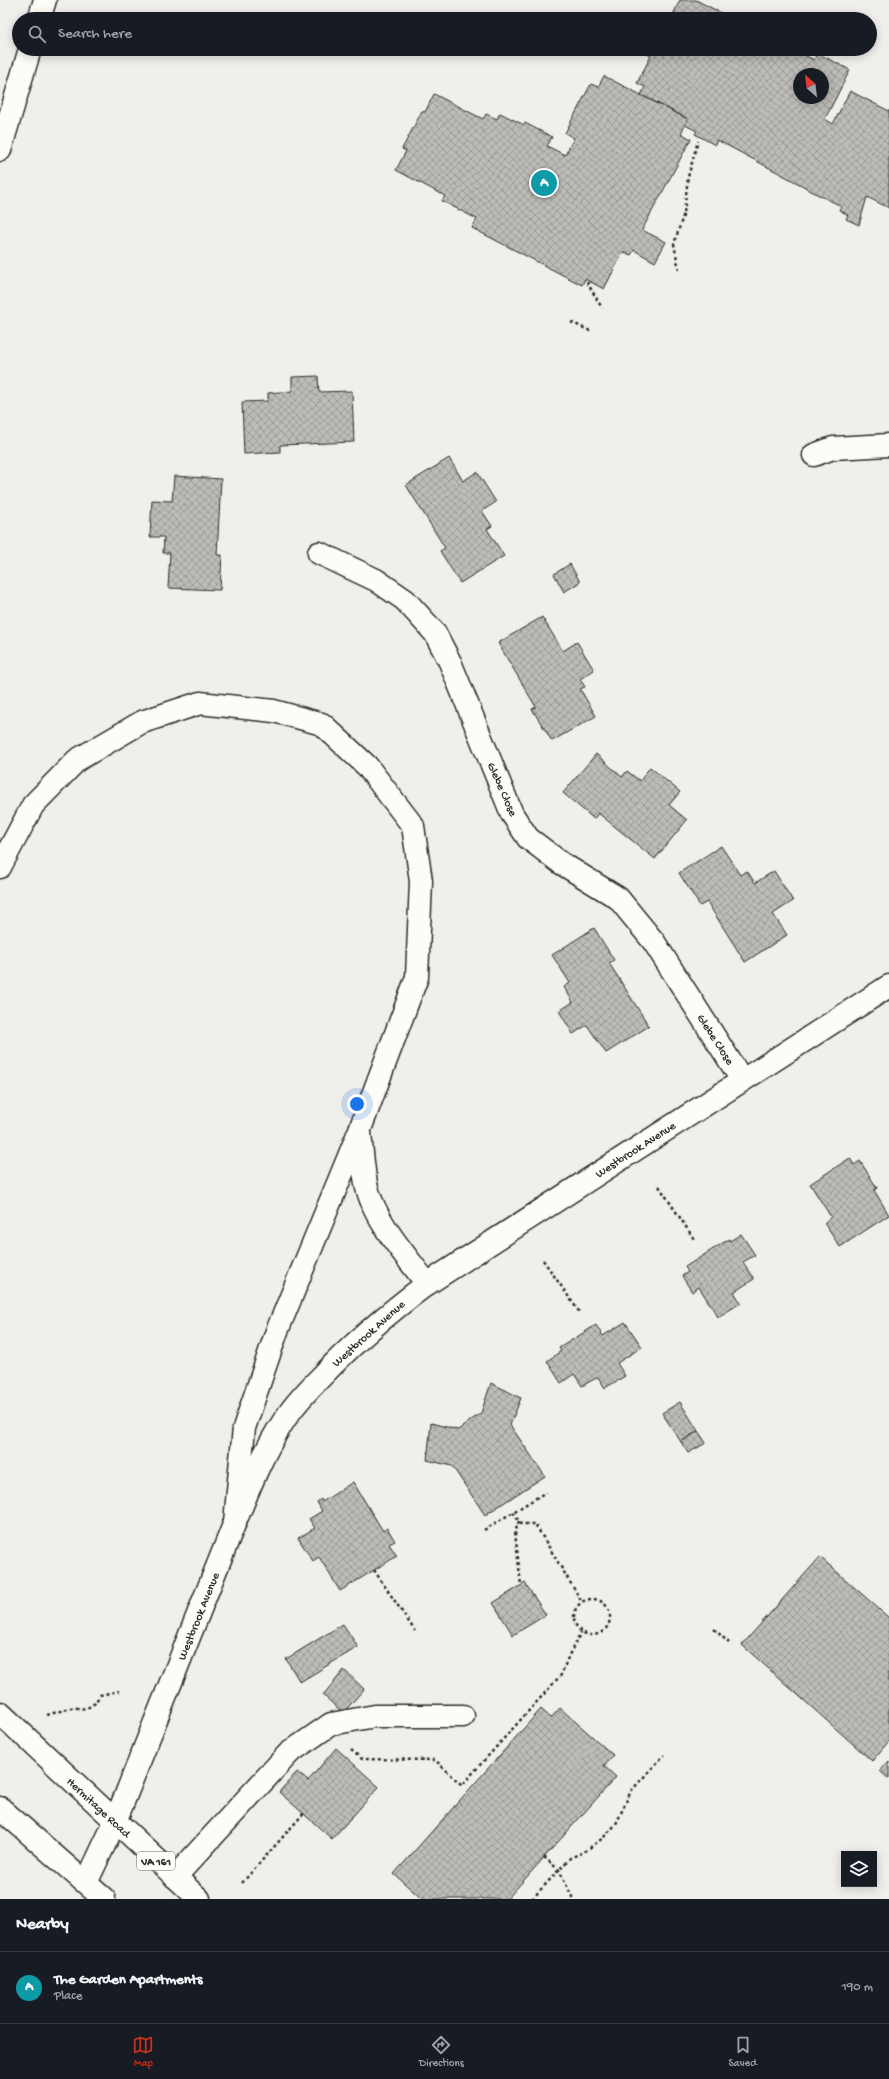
<!DOCTYPE html>
<style>
body{margin:0;font-family:"Gochi Hand",sans-serif;background:#20242c;color:#f1f3f6}
.controls{position:absolute;right:12px;bottom:12px;display:grid;overflow:hidden;border-radius:0px;box-shadow:0 2px 10px #0003}
.controls button{width:36px;height:36px;display:grid;place-items:center;padding:0;border:0;border-bottom:1px solid #363941;background:#171b24;color:#f1f3f6;font:20px sans-serif}
.compass{position:absolute;left:793px;top:68px;width:36px;height:36px;border-radius:50%;background:#171b24;box-shadow:0 2px 10px #0003;rotate:332deg}
.you{position:absolute;left:357px;top:1104px;width:14px;height:14px;margin:-10px;border:3px solid #fff;border-radius:50%;background:#1a73e8;box-shadow:0 0 0 6px #1a73e833}
.badge{display:grid;place-items:center;width:26px;height:26px;border-radius:50%;background:#c8321e;color:#fff;font-size:13px;font-weight:700}
.pin{position:absolute;translate:-50% -50%;border:2px solid #fff;box-shadow:0 1px 4px #0006}
.list{margin:0;padding:0;list-style:none}
h2{display:flex;justify-content:space-between;align-items:center;height:52px;margin:0;padding:0 16px;font-size:17px}
h2 small{font-size:13px;font-weight:400;color:#9ea1a6}
.list li{display:grid;grid-template-columns:26px 1fr auto;gap:12px;align-items:center;box-sizing:border-box;height:72px;padding:0 16px;border-top:1px solid #363941}
.list b{display:block;font-size:15px;white-space:nowrap}
.list p{margin:0;font-size:13px;white-space:nowrap;color:#9ea1a6}
.list em{font-size:13px;font-style:normal;color:#9ea1a6}
.icon{flex:none;width:22px;height:22px;fill:none;stroke:currentColor;stroke-width:2;stroke-linecap:round;stroke-linejoin:round}
.map{position:relative;flex:none;width:889px;height:1899px;overflow:hidden}
.search{position:absolute;background:#171b24;box-shadow:0 2px 10px #0003;left:12px;right:12px;top:12px;height:44px;display:flex;align-items:center;gap:10px;box-sizing:border-box;padding:0 14px;border-radius:22px;color:#9ea1a6;font-size:15px}
.sheet{height:124px;background:#171b24}
nav{display:flex;justify-content:space-around;align-items:center;box-sizing:border-box;height:56px;border-top:1px solid #363941;background:#171b24;font-size:11px;color:#9ea1a6}
nav a{display:grid;justify-items:center;gap:2px}
nav .on{color:#c8321e}
.map>svg:first-child{display:block}
</style>
<div class="map">
<svg width="889" height="1899" viewBox="0 0 889 1899">
<defs>
<pattern id="building-cross-hatch" width="8" height="8" patternUnits="userSpaceOnUse"><rect width="8" height="8" fill="#bdbcb8"/><path d="M0 0l8 8M0 8l8-8" fill="none" stroke="#9a9996"/></pattern>
</defs>
<rect width="100%" height="100%" fill="#f0efeb"/>
<filter id="ink" filterUnits="userSpaceOnUse"><feTurbulence type="fractalNoise" baseFrequency=".025" numOctaves="2"/><feDisplacementMap in="SourceGraphic" scale="8" xChannelSelector="R" yChannelSelector="G"/><feConvolveMatrix kernelMatrix="1 2 1 2 8 2 1 2 1" color-interpolation-filters="sRGB"/></filter>
<g filter="url(#ink)">
<!-- building -->
<path fill="url(#building-cross-hatch)" stroke="#2b2b2b" fill-rule="evenodd" d="M680,0H696L733,19H671Z
M644,49H792L814,60L817,53L850,70L825,119L833,124L850,91L889,111V208L867,197L859,225L846,219L848,215L839,210L841,206L807,189V188L717,140L715,145L695,134L697,131L685,125L688,119L641,95L645,87L637,83L651,56L643,52ZM799,74H823V98H799Z
M604,76L688,119L681,133L691,139L642,230L666,242L655,262L634,250L631,255L623,252L604,289L585,279L582,285L472,228L477,219L442,201L445,196L396,170L406,151L402,149L422,111L425,112L434,94L483,119L486,114L497,119L500,113L524,125L525,123L552,137L547,146L565,155L574,138L565,133L591,84L598,87Z
M318,376L319,392L352,391L354,442L280,445V452L244,454L242,402L268,401V393L292,391V377Z
M449,458L463,481L477,472L496,502L482,511L492,526L487,529L504,556L460,583L440,551L445,548L406,485Z
M174,476L221,479L217,555H222L220,590L168,588L170,553H163L164,537H150L152,500L172,501Z
M570,564L580,582L564,592L554,574Z
M542,617L563,651L577,642L594,670L580,679L585,687L580,689L596,716L552,741L532,709L536,707L498,643Z
M596,754L622,777L627,771L640,781L650,767L680,792L669,805L687,820L655,859L598,813L594,819L563,793Z
M721,846L740,875L747,871L755,883L774,871L793,901L773,914L787,935L745,962L707,902L700,906L679,873Z
M594,928L614,960L609,963L649,1026L606,1053L587,1025L573,1034L559,1011L573,1002L564,987L570,983L552,955Z
M850,1158L854,1165L860,1161L877,1188L874,1190L889,1215L840,1247L824,1223L831,1217L810,1184Z
M741,1234L755,1255L743,1262L754,1279L734,1292L741,1303L718,1317L699,1287L692,1292L682,1276L688,1272L685,1267L729,1239L730,1241Z
M625,1322L642,1347L617,1363L625,1376L605,1388L598,1377L582,1386L574,1374L561,1383L547,1361L561,1351L559,1348L596,1325L603,1336Z
M491,1383L521,1398L510,1425L545,1476L485,1515L452,1466L427,1460L431,1423L458,1430L481,1413Z
M680,1402L698,1431L681,1442L662,1413Z
M698,1431L706,1443L688,1453L681,1442Z
M353,1482L383,1531L387,1528L395,1541L389,1544L397,1556L340,1591L319,1557L313,1561L298,1538L315,1528L309,1519L322,1511L317,1502L321,1499L322,1502Z
M820,1557L889,1618V1741L872,1761L742,1645Z
M525,1583L546,1615L513,1635L493,1603Z
M343,1624L358,1647L300,1682L286,1659Z
M344,1670L364,1689L343,1713L323,1695Z
M560,1708L613,1755L604,1766L616,1777L507,1899H422L394,1874L541,1709L551,1718Z
M336,1748L379,1787L332,1839L279,1792L297,1772L308,1781Z
M889,1761V1779L880,1771Z"/>
<g fill="none" stroke-linecap="round" stroke-linejoin="round">
<!-- minor casing -->
<g stroke="#2b2b2b" stroke-width="25">
<path id="minor" d="M814,455L833,448L889,445
M319,553L376,580L405,600L435,633L450,662L512,814L528,838L561,863L618,898L654,942L742,1080
M238,1515C251,1483 264,1451 283,1422C293,1406 307,1391 320,1378C353,1343 388,1313 427,1284L889,986
M175,1877L289,1753L331,1724L375,1716H463"/>
</g>
<!-- major casing -->
<g stroke="#2b2b2b" stroke-width="25">
<path id="major" d="M0,1713L199,1899
M0,1808L104,1899
M86,1883L115,1822L235,1522"/>
</g>
<!-- highway casing -->
<g stroke="#2b2b2b" stroke-width="25">
<path id="highway" d="M39,19L45,0
M0,150L30,49
M0,867L33,805L77,760L142,722L200,703L274,711L322,724L367,766L413,826L421,881L417,977L359,1132L277,1331L244,1428L235,1522
M360,1133C362,1151 363,1171 367,1188C377,1224 405,1254 427,1284"/>
</g>
<!-- path -->
<path stroke="#2b2b2b" stroke-width="2.5" stroke-dasharray="3 3" stroke-linecap="butt" d="M679,270L674,244L684,213L688,177L698,141
M587,282L602,308
M571,322L590,331
M659,1186L694,1239
M543,1260L580,1313
M513,1512L521,1524H535L582,1602
M519,1521L515,1532L521,1585
M484,1530L546,1492
M374,1570L415,1631
M574 1617a18 18 0 1 1 36 0a18 18 0 1 1-36 0Z
M714,1629L729,1643
M47,1715L74,1707L81,1709L89,1707L95,1703L100,1695L119,1691
M351,1750L362,1759L435,1760L462,1785L561,1675L569,1655L581,1632
M544,1857L559,1870L573,1899
M242,1883L304,1813
M532,1899L570,1858L584,1852L603,1838L616,1824L631,1791L664,1755"/>
<!-- minor -->
<use href="#minor" stroke="#fdfcf7" stroke-width="22"/>
<!-- major -->
<use href="#major" stroke="#fdfcf7" stroke-width="22"/>
<!-- highway -->
<use href="#highway" stroke="#fdfcf7" stroke-width="22"/>
</g>
</g>
<g text-anchor="middle" stroke-width="3.5" stroke-linejoin="round" paint-order="stroke">
<!-- shield labels -->
<rect fill="#fdfcf7" stroke="#6a6a68" stroke-width="1" x="137" y="1852" width="38" height="18" rx="3"/>
<g font-size="11" font-weight="bold" fill="#2b2b2b">
<text x="156" y="1865">VA 161</text>
</g>
<!-- street labels -->
<g font-size="12" fill="#2b2b2b" stroke="#fdfcf7">
<text transform="translate(503 789) rotate(66)" y="4">Glebe Close</text>
<text transform="translate(716 1039) rotate(57)" y="4">Glebe Close</text>
<text transform="translate(635 1149) rotate(-33)" y="4">Westbrook Avenue</text>
<text transform="translate(368 1333) rotate(-42)" y="4">Westbrook Avenue</text>
<text transform="translate(198 1616) rotate(-68)" y="4">Westbrook Avenue</text>
<text transform="translate(99 1807) rotate(43)" y="4">Hermitage Road</text>
</g>
</g>
</svg>
<div class="controls">
<button><svg class="icon" aria-label="layers" viewBox="0 0 24 24"><path d="M12 4l9 5-9 5-9-5zM3 14l9 5 9-5"/></svg></button>
</div>
<svg class="compass" viewBox="-18 -18 36 36"><path d="M0-13l5 13h-10z" fill="#e53935"/><path d="M0 13l5-13h-10z" fill="#9ea1a6"/></svg>
<div class="you"></div>
<div class="pin badge" style="left:544px;top:183px;background:#0f9aa8">A</div>
<div class="search"><svg class="icon" aria-label="search" viewBox="0 0 24 24"><circle cx="10" cy="10" r="6"/><path d="M15 15l6 6"/></svg>Search here</div>
</div>
<section class="sheet">
<h2>Nearby<small></small></h2>
<ul class="list">
<li><span class="badge" style="background:#0f9aa8">A</span><div><b>The Garden Apartments</b><p>Place</p></div><em>190 m</em></li>
</ul>
</section>
<nav>
<a class="on"><svg class="icon" aria-label="map" viewBox="0 0 24 24"><path d="M3 6l6-2 6 2 6-2v14l-6 2-6-2-6 2zM9 4v14M15 6v14"/></svg>Map</a>
<a><svg class="icon" aria-label="directions" viewBox="0 0 24 24"><path d="M12 3l9 9-9 9-9-9zM9 14v-3h6M13 9l2 2-2 2"/></svg>Directions</a>
<a><svg class="icon" aria-label="saved" viewBox="0 0 24 24"><path d="M7 4h10v16l-5-4-5 4z"/></svg>Saved</a>
</nav>
